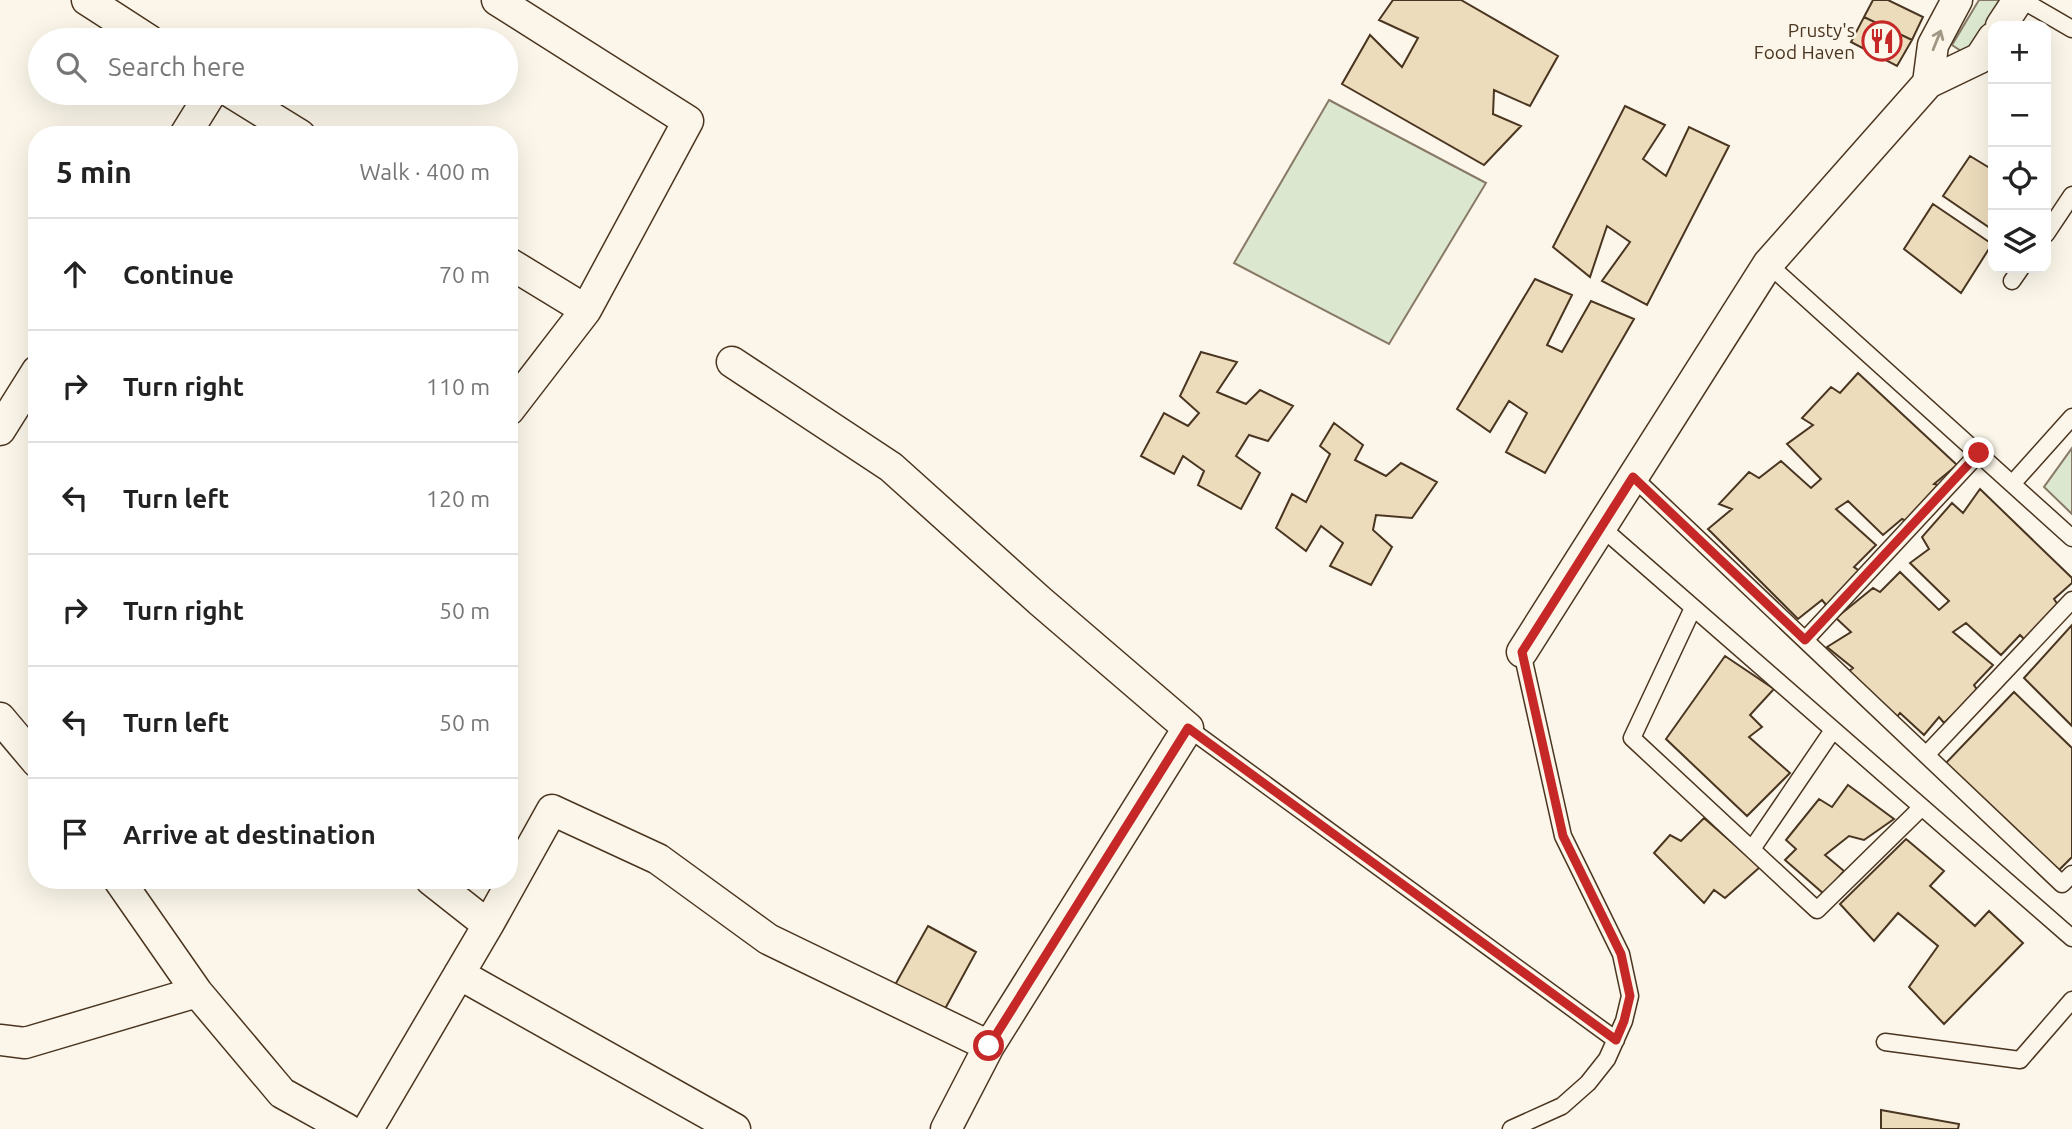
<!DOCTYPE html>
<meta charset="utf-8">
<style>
body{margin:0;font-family:Ubuntu,sans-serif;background:#f2f2f2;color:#222}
.controls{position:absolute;right:21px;top:21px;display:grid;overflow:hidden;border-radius:14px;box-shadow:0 7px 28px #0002}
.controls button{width:63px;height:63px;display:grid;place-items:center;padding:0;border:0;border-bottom:2px solid #e0e0e0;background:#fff;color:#222;font:35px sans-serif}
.stop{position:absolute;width:21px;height:21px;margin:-16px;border:5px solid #c62828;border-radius:50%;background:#fff}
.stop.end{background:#c62828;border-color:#fff;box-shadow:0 2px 7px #0008}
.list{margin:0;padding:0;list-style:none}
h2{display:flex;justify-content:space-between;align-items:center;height:91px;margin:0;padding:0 28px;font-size:30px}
h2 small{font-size:23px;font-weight:400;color:#767676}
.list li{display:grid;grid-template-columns:46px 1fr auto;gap:21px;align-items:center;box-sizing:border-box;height:112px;padding:0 28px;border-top:2px solid #e0e0e0}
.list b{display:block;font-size:26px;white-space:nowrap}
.list em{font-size:23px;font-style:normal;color:#767676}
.icon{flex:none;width:38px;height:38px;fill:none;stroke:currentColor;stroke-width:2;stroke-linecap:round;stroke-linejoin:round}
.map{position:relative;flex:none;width:2072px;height:1129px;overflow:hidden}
.search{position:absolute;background:#fff;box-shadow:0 7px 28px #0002;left:28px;top:28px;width:490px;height:77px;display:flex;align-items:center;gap:18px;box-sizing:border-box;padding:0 24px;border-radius:38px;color:#767676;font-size:26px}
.panel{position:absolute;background:#fff;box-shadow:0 7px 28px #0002;left:28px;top:126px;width:490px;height:763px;border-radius:28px}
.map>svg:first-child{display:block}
</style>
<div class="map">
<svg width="2072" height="1129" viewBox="0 0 2072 1129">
<rect width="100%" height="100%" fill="#fbf6e9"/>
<!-- green -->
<path fill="#dce7d0" stroke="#887966" stroke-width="2" d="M1979,0H2000L1967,55L1952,45Z
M1329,100L1486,183L1389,344L1234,263Z
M2072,448V514L2044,487Z"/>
<!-- building -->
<path fill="#ecdcbc" stroke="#4a3520" stroke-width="2" d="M1393,0H1461L1558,56L1530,106L1494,90L1493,114L1521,126L1484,165L1342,84L1370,35L1402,67L1418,38L1379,20Z
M1873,0H1888L1923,17L1912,40L1864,17Z
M1864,17L1912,40L1897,66L1851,42Z
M1625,106L1665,125L1643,159L1666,176L1689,127L1729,146L1647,305L1602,281L1630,242L1607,226L1590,277L1553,247Z
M1970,156L1993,170V230L1943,196Z
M1933,204L1992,244L1961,293L1904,249Z
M1535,279L1572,295L1547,345L1562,352L1591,301L1634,319L1545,473L1506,452L1527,413L1509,401L1490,432L1457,409Z
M1201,352L1237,362L1217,392L1246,404L1260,390L1293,406L1268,441L1249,435L1236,456L1260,473L1241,509L1198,485L1204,471L1183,456L1174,474L1141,456L1164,413L1188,426L1199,413L1180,396Z
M1858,373L1957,465L1934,484L1942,486L1908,522L1902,519L1883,535L1848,501L1836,509L1876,545L1854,567L1861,572L1827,606L1822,600L1798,619L1708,529L1732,509L1719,504L1749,472L1759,478L1781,461L1811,488L1821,479L1787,444L1813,425L1802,418L1831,387L1840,393Z
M1334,423L1363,445L1355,460L1386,476L1401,463L1437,482L1412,518L1376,515L1373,530L1392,547L1371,585L1330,566L1343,543L1321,526L1306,551L1276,528L1292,494L1306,502L1330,454L1320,446Z
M1980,489L2072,578V583L2054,599L2058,605L2026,641L2020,635L2001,655L1966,623L1953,632L1993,665L1974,685L1978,691L1944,723L1939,717L1924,735L1900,713L1896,718L1848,672L1853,668L1827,647L1851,632L1836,618L1873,588L1880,592L1900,572L1939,610L1949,601L1910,563L1929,549L1922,537L1952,503L1963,513Z
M2072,625V726L2024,678Z
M1725,656L1774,689L1750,715L1762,727L1749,737L1790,773L1747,816L1666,739Z
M2014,692L2072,748V857L2059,870L1945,764Z
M1848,785L1894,819L1864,840L1849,836L1825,855L1844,871L1824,894L1785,860L1796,849L1786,840L1819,799L1832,807Z
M1704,818L1760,867L1725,898L1714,890L1704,903L1654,853L1670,835L1681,841Z
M1906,839L1944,871L1930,886L1975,926L1989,911L2023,943L1944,1024L1909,987L1938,946L1898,913L1874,941L1840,904Z
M928,926L976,952L940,1018L891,992Z
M1881,1110L1959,1124L1958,1129H1881Z"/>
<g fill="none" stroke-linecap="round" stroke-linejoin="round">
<!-- service casing -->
<g stroke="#4a3520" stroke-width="19">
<path id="service" d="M2022,0L2072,29
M2046,234L2072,195
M1768,264L2072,538
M2012,281L2021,268
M1633,477L2062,884L2072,874
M2012,484L2072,417
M1601,527L2072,938
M1693,608L1632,738L1817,910L1922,807
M1805,640L1979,453
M1188,728L1616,1040
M1926,755L2072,600
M1752,849L1833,730
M1885,1042L2020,1060L2072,1000
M1511,1129L1562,1106L1588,1083L1607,1059L1624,1021L1630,996L1621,954L1563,836L1522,652"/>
</g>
<!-- minor casing -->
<g stroke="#4a3520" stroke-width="33">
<path id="minor" d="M87,0L149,40
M497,0L688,121L586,310L509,263
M2001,26L2018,0
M1928,83L1933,45L1957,0
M232,93L300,135
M185,135L211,93
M732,362L891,467L1040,601L1188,728L989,1046
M509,410L586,310
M0,430L37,371
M1522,652L1768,264L1928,83L1980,58L1993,38
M0,718L37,762
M119,880L197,992
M488,925L552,810L658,859L768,939L989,1046L946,1129
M459,974L735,1129
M0,1040L25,1043L197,992L282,1093L347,1129
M368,1129L488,925L431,880"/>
</g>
<!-- service -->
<use href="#service" stroke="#fbf6e9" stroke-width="16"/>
<!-- minor -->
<use href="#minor" stroke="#fbf6e9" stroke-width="30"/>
</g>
<!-- one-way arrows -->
<defs><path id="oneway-shaft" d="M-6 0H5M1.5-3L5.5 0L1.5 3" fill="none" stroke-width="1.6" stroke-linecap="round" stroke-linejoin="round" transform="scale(1.75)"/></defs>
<use stroke="#a29684" href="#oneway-shaft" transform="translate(1937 40) rotate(-68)"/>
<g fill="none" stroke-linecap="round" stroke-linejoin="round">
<!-- route -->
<path stroke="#c62828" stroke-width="9" d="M989,1046L1188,728L1616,1040L1624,1021L1630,996L1621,954L1563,836L1522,652L1633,477L1805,640L1979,453"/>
</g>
<!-- icons -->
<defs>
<g id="restaurant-ring" transform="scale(2.0125)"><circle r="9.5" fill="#fbf6e9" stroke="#c62828" stroke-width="1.5"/><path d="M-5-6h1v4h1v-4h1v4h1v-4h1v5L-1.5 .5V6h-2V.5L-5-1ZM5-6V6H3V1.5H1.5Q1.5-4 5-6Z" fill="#c62828"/></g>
</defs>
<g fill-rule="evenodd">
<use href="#restaurant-ring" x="1882" y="41"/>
</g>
<g text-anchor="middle" stroke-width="5" stroke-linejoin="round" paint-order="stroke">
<!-- poi labels -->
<g font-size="19" fill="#4a3520" stroke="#fbf6e9" text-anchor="end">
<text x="1855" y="37">Prusty's<tspan x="1855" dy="22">Food Haven</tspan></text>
</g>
</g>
</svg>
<div class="controls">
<button>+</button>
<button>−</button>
<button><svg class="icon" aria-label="locate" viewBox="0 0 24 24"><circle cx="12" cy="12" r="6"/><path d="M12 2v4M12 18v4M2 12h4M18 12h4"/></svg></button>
<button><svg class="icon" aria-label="layers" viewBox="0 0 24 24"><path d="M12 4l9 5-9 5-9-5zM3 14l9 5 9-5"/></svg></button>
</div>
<div class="stop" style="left:989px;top:1046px"></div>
<div class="stop end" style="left:1979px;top:453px"></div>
<div class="search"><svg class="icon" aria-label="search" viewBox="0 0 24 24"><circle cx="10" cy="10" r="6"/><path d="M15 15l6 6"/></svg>Search here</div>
<section class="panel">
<h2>5 min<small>Walk · 400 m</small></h2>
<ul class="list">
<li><svg class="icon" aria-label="ahead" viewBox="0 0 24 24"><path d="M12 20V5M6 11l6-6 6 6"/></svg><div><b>Continue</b></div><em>70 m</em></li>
<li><svg class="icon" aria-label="right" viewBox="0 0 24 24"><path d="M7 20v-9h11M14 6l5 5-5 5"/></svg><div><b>Turn right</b></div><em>110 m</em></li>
<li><svg class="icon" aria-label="left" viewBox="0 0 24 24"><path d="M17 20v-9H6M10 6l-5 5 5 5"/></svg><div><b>Turn left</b></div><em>120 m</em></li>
<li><svg class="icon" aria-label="right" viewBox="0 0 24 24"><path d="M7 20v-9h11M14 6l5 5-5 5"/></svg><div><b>Turn right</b></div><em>50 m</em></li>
<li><svg class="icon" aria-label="left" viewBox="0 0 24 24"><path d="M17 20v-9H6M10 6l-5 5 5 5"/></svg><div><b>Turn left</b></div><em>50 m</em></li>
<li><svg class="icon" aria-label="arrive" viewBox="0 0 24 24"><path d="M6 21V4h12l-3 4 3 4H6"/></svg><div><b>Arrive at destination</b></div></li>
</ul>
</section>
</div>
